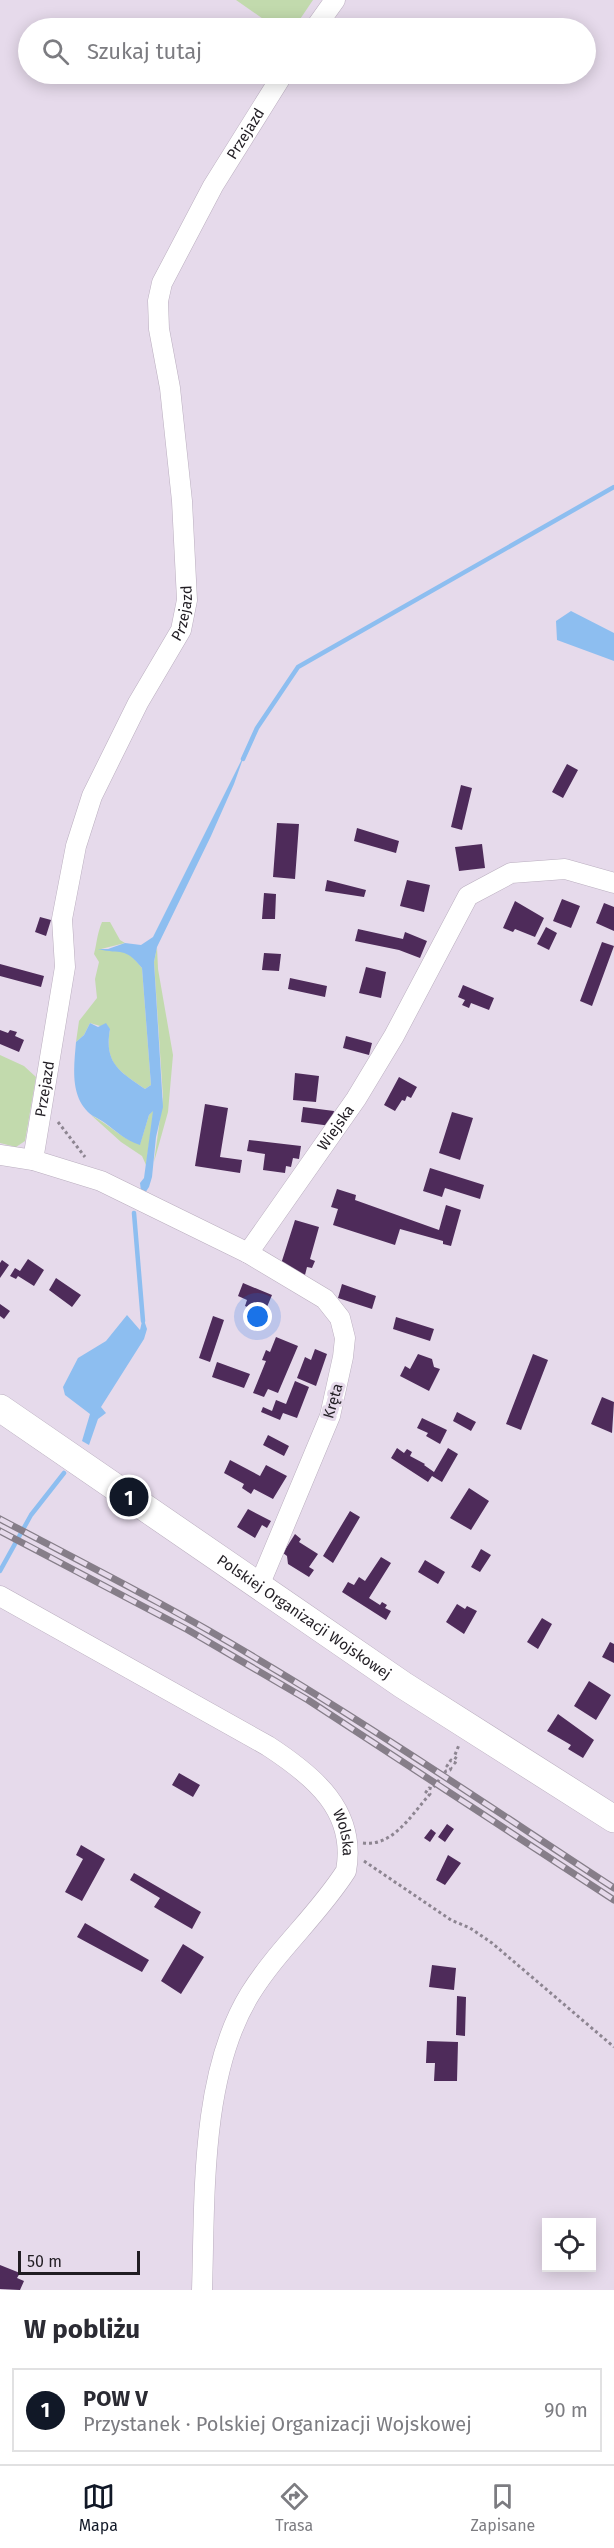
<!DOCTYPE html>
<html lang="pl">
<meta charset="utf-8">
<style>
body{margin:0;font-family:"Fira Sans",sans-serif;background:#f7f7f7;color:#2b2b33}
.controls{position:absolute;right:18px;bottom:18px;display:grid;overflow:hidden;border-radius:0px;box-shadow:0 3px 15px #0003}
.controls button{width:54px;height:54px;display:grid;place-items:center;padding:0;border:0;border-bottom:2px solid #e1e1e2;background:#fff;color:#2b2b33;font:30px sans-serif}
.scale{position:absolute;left:18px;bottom:15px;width:122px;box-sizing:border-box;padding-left:6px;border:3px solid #211d23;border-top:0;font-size:16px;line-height:21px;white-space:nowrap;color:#211d23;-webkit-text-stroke:4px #e6daeb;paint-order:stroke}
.you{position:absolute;left:258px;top:1317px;width:21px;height:21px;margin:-15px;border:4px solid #fff;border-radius:50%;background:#1a73e8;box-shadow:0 0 0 9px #1a73e833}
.badge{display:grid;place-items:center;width:39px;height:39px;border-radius:50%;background:#111827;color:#fff;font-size:20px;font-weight:700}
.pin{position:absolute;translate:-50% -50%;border:3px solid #fff;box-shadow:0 2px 6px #0006}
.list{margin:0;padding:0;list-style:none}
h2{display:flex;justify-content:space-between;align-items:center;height:78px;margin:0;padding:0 24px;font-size:26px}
h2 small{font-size:20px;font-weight:400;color:#7c7c81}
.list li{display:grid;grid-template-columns:39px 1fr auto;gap:18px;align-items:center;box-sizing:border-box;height:84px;margin:0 12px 12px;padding:0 12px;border:2px solid #e1e1e2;border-radius:0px}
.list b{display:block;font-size:22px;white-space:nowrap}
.list p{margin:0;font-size:20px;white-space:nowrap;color:#7c7c81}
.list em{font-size:20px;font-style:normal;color:#7c7c81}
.icon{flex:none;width:33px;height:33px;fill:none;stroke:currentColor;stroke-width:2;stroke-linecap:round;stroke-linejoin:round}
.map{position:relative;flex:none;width:614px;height:2290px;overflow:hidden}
.search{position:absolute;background:#fff;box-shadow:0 3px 15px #0003;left:18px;right:18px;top:18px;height:66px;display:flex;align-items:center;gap:15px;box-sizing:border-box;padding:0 21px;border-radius:33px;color:#7c7c81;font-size:22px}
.sheet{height:174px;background:#fff}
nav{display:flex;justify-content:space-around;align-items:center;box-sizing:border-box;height:84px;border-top:2px solid #e1e1e2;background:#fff;font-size:16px;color:#7c7c81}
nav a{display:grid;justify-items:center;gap:3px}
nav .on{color:#111827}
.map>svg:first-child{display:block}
</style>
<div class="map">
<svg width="614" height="2290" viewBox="0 0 614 2290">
<rect width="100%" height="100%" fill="#e6daeb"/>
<!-- green -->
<path fill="#c2daad" d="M236,0H313L294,28H276Z
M102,922H110L120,940L125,943L101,949L122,951L131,955L142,968L151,1085L145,1089C119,1071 104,1064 110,1029L90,1023L84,1035L76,1042L79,1021L97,998L95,979L99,962L94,954C97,942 97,934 102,922Z
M157,947L158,969L173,1055L168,1112L154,1162L163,1097L154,962Z
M0,1055L24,1066L36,1077L25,1141L16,1147L0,1143Z
M154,1109L146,1165L142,1156L121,1142L91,1115C109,1124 121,1139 140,1144L149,1115Z"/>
<!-- water -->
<path fill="#8dbef0" d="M571,611L614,633V661L557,640L556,621Z
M245,753L234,784L211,836L157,947L154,962L163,1107L156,1137L152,1177L149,1187L145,1193L141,1191L140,1183L144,1178L153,1111L149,1115L140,1145C125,1140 117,1132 105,1123C101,1120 97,1118 93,1116C69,1099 74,1067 76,1042L84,1035L90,1023L98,1027L106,1023L110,1029C104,1063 119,1071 145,1089L151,1085L142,968C124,946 122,955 98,949H108L125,943L141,945L153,937Z
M127,1315L140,1330L143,1317L147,1329L144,1339L101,1407L106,1413L98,1419L89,1445L82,1441L90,1414L65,1395L63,1387L78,1358L106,1341Z"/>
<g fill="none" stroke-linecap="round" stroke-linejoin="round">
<!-- stream -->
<path stroke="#8dbef0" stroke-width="4.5" d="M243,759L257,728L298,667L614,487
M134,1213L143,1321
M0,1571L31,1515L64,1473"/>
</g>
<!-- building -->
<path fill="#4e2b5a" d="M567,764L578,770L563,798L552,792Z
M461,785L472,788L462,830L451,827Z
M277,823L299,824L295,879L273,877Z
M357,828L399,841L396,853L354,841Z
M482,844L485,868L459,871L455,847Z
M327,880L366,890L364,897L325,891Z
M407,880L430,885L424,912L400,906Z
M264,893L276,894L275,919H262Z
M562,899L580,906L571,928L553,921Z
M515,901L544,918L535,937L515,929L513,932L503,928Z
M604,903L614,907V931L596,923Z
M40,917L51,920L46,936L35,932Z
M546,927L557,933L549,950L537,944Z
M358,929L403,939L405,932L427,941L420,958L399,950L355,941Z
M602,942L614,946L592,1006L580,1001Z
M264,953L281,954L279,971L262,970Z
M0,964L44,976L41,987L0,976Z
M366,967L386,972L381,998L359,993Z
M290,978L327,986L325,997L288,989Z
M463,985L494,998L489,1010L471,1003L469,1008L462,1005L465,1000L458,997Z
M0,1030L8,1033L10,1030L17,1032L15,1036L24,1040L19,1052L0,1044Z
M346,1036L372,1043L369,1055L343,1048Z
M295,1073L319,1076L316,1102L293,1100Z
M399,1077L417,1087L411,1098L407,1096L405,1101L402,1100L395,1111L384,1105Z
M205,1104L228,1108L220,1157L242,1160L240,1173L195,1166Z
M303,1107L334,1111L331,1126L301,1122Z
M452,1112L473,1118L460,1160L439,1153Z
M249,1140L301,1146L299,1159L293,1158L291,1167L286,1166L285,1173L263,1170L265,1154L247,1151Z
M430,1168L484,1185L480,1199L445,1188L442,1197L423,1191Z
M337,1189L356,1195L355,1200L439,1230L446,1205L461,1210L451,1246L443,1244V1241L400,1229L395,1245L333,1225L338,1209L331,1207Z
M295,1220L319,1227L310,1259L315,1261L312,1268L307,1267L305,1275L280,1267Z
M28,1259L44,1270L34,1286L18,1276L16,1279L10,1276L15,1268L20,1271Z
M2,1260L9,1265L0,1278V1263Z
M56,1278L81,1295L72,1307L49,1290Z
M243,1283L272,1295L264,1314L245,1306L247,1300L238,1296Z
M342,1284L376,1296L372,1309L338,1298Z
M0,1304L10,1311L4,1319L0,1316Z
M213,1316L224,1320L210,1362L199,1358Z
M396,1317L434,1329L430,1341L393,1329Z
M276,1337L298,1346L278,1393L268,1389L264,1397L253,1393L266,1361L262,1360L266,1350L270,1352Z
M315,1349L327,1354L316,1386L297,1378L305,1357L311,1360Z
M418,1354L432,1359L434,1367L440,1369L429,1391L400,1376L405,1366L410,1369Z
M533,1354L548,1360L521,1430L506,1424Z
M217,1362L250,1374L244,1388L212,1377Z
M295,1381L309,1387L297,1418L283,1413L280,1420L261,1412L263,1407L272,1411L276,1400L286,1404Z
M602,1397L614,1402L612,1433L591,1424Z
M457,1412L476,1422L471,1431L453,1421Z
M422,1418L447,1430L440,1444L426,1436L428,1433L417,1428Z
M268,1435L289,1446L284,1456L263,1445Z
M397,1448L404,1453L407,1449L412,1452L410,1456L425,1464L424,1465L434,1472L448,1448L458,1454L442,1482L432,1476L428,1482L391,1458Z
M230,1460L260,1476L266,1465L287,1476L273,1499L254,1489L251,1494L242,1488L244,1484L224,1473Z
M469,1488L489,1501L471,1530L450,1518Z
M248,1509L271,1521L267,1528L262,1525L255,1538L237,1527Z
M350,1511L360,1517L333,1563L323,1556Z
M295,1534L301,1539L299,1542L318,1554L309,1567L314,1570L309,1577L288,1564L287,1556L283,1553Z
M481,1549L491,1555L480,1572L471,1567Z
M381,1557L391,1563L369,1598L380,1605L382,1602L387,1605L385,1608L391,1611L386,1620L342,1592L348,1582L354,1585L359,1577L365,1581Z
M425,1560L445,1572L438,1584L418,1572Z
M457,1604L465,1609L467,1606L477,1611L464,1634L446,1622Z
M542,1618L552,1624L538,1649L527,1642Z
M610,1642L614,1644V1663L602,1657Z
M589,1681L611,1695L596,1720L574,1706Z
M558,1714L594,1740L583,1758L568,1749L571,1745L547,1731Z
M179,1773L200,1785L193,1797L172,1785Z
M447,1824L454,1829L445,1842L438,1837Z
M431,1829L436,1833L430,1842L424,1838Z
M81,1845L105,1859L82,1901L65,1892L83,1859L76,1855Z
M448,1855L461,1863L445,1885L436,1880Z
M134,1873L201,1912L192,1929L154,1907L160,1898L130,1880Z
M85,1923L149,1960L142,1972L77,1937Z
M183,1944L204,1957L181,1994L161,1981Z
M432,1965L456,1968L454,1990L429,1987Z
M457,1996L466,1997L465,2036L456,2035Z
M427,2041L458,2042L457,2081H434L435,2063H426Z
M0,2265L20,2273L17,2278L24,2281L20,2290L0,2289Z"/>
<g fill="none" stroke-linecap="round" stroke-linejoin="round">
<!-- minor casing -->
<g stroke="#baaebf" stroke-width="21">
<g id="minor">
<path d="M315,28L335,0"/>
<path d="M0,1155L33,1160L101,1181L248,1253L325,1299L340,1318L345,1338L343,1357L330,1416L259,1586"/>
<path id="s1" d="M33,1160L65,967L62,919L76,846L92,796L138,703L181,630L187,600L182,501L170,388L159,329L158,301L162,283L213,186L283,74"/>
<path id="s2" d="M248,1253L356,1099L394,1036L468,896L511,873L565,869L614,883"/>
<path id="s3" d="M0,1596L268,1746C314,1776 357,1811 346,1871C318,1915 277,1950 250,1994C200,2075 205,2198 202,2290"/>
</g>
</g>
<!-- secondary casing -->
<g stroke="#baaebf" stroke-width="28">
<g id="secondary">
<path id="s4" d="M0,1408L403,1685L614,1819"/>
</g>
</g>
<!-- path -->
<path stroke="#8d8591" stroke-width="3" stroke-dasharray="3 3" stroke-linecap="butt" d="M58,1122L85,1157
M363,1843C393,1847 412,1814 430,1794L426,1792L429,1788L432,1789L446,1771L450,1770L451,1768L447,1766L451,1760L455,1763L457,1759L454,1757L459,1745
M364,1861L451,1920L470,1928L492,1943L614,2047"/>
<!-- minor -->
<use href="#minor" stroke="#fff" stroke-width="20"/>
<!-- secondary -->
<use href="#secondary" stroke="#fff" stroke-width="27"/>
<!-- rail casing -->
<g stroke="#867e89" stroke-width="7">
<path id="rail" d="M0,1519C87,1565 175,1609 259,1660C380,1732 496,1811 614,1888
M0,1531L188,1630L308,1700L614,1900"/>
</g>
<!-- rail -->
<use href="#rail" stroke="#e6daeb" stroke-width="4.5" stroke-dasharray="14" stroke-linecap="butt"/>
</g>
<g text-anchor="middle" stroke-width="6" stroke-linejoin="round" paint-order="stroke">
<!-- street labels -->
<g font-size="15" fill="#211d23" stroke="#e6daeb">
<text dy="5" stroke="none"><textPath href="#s1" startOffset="1080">Przejazd</textPath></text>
<text dy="5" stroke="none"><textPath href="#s1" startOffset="576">Przejazd</textPath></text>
<text dy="5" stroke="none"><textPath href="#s1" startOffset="72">Przejazd</textPath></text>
<text dy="5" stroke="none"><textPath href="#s2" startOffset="153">Wiejska</textPath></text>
<text transform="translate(333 1401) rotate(-74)" y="5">Kręta</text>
<text dy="5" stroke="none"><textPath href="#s4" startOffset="369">Polskiej Organizacji Wojskowej</textPath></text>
<text dy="5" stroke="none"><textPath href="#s3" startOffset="426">Wolska</textPath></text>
</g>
</g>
</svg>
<div class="controls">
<button><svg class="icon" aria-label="locate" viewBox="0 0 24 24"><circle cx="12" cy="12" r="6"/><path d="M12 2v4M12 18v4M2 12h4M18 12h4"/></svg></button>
</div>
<div class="scale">50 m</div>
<div class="you"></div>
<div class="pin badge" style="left:129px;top:1497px">1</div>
<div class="search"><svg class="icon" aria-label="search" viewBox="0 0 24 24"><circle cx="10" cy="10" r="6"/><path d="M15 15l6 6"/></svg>Szukaj tutaj</div>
</div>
<section class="sheet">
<h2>W pobliżu<small></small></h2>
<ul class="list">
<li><span class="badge">1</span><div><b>POW V</b><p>Przystanek · Polskiej Organizacji Wojskowej</p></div><em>90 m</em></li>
</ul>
</section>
<nav>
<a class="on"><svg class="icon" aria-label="map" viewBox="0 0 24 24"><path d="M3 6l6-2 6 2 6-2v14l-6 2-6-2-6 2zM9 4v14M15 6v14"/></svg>Mapa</a>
<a><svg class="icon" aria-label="directions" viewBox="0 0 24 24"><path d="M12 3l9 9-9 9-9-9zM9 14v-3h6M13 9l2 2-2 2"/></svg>Trasa</a>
<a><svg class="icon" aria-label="saved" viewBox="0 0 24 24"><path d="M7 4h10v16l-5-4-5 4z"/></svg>Zapisane</a>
</nav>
